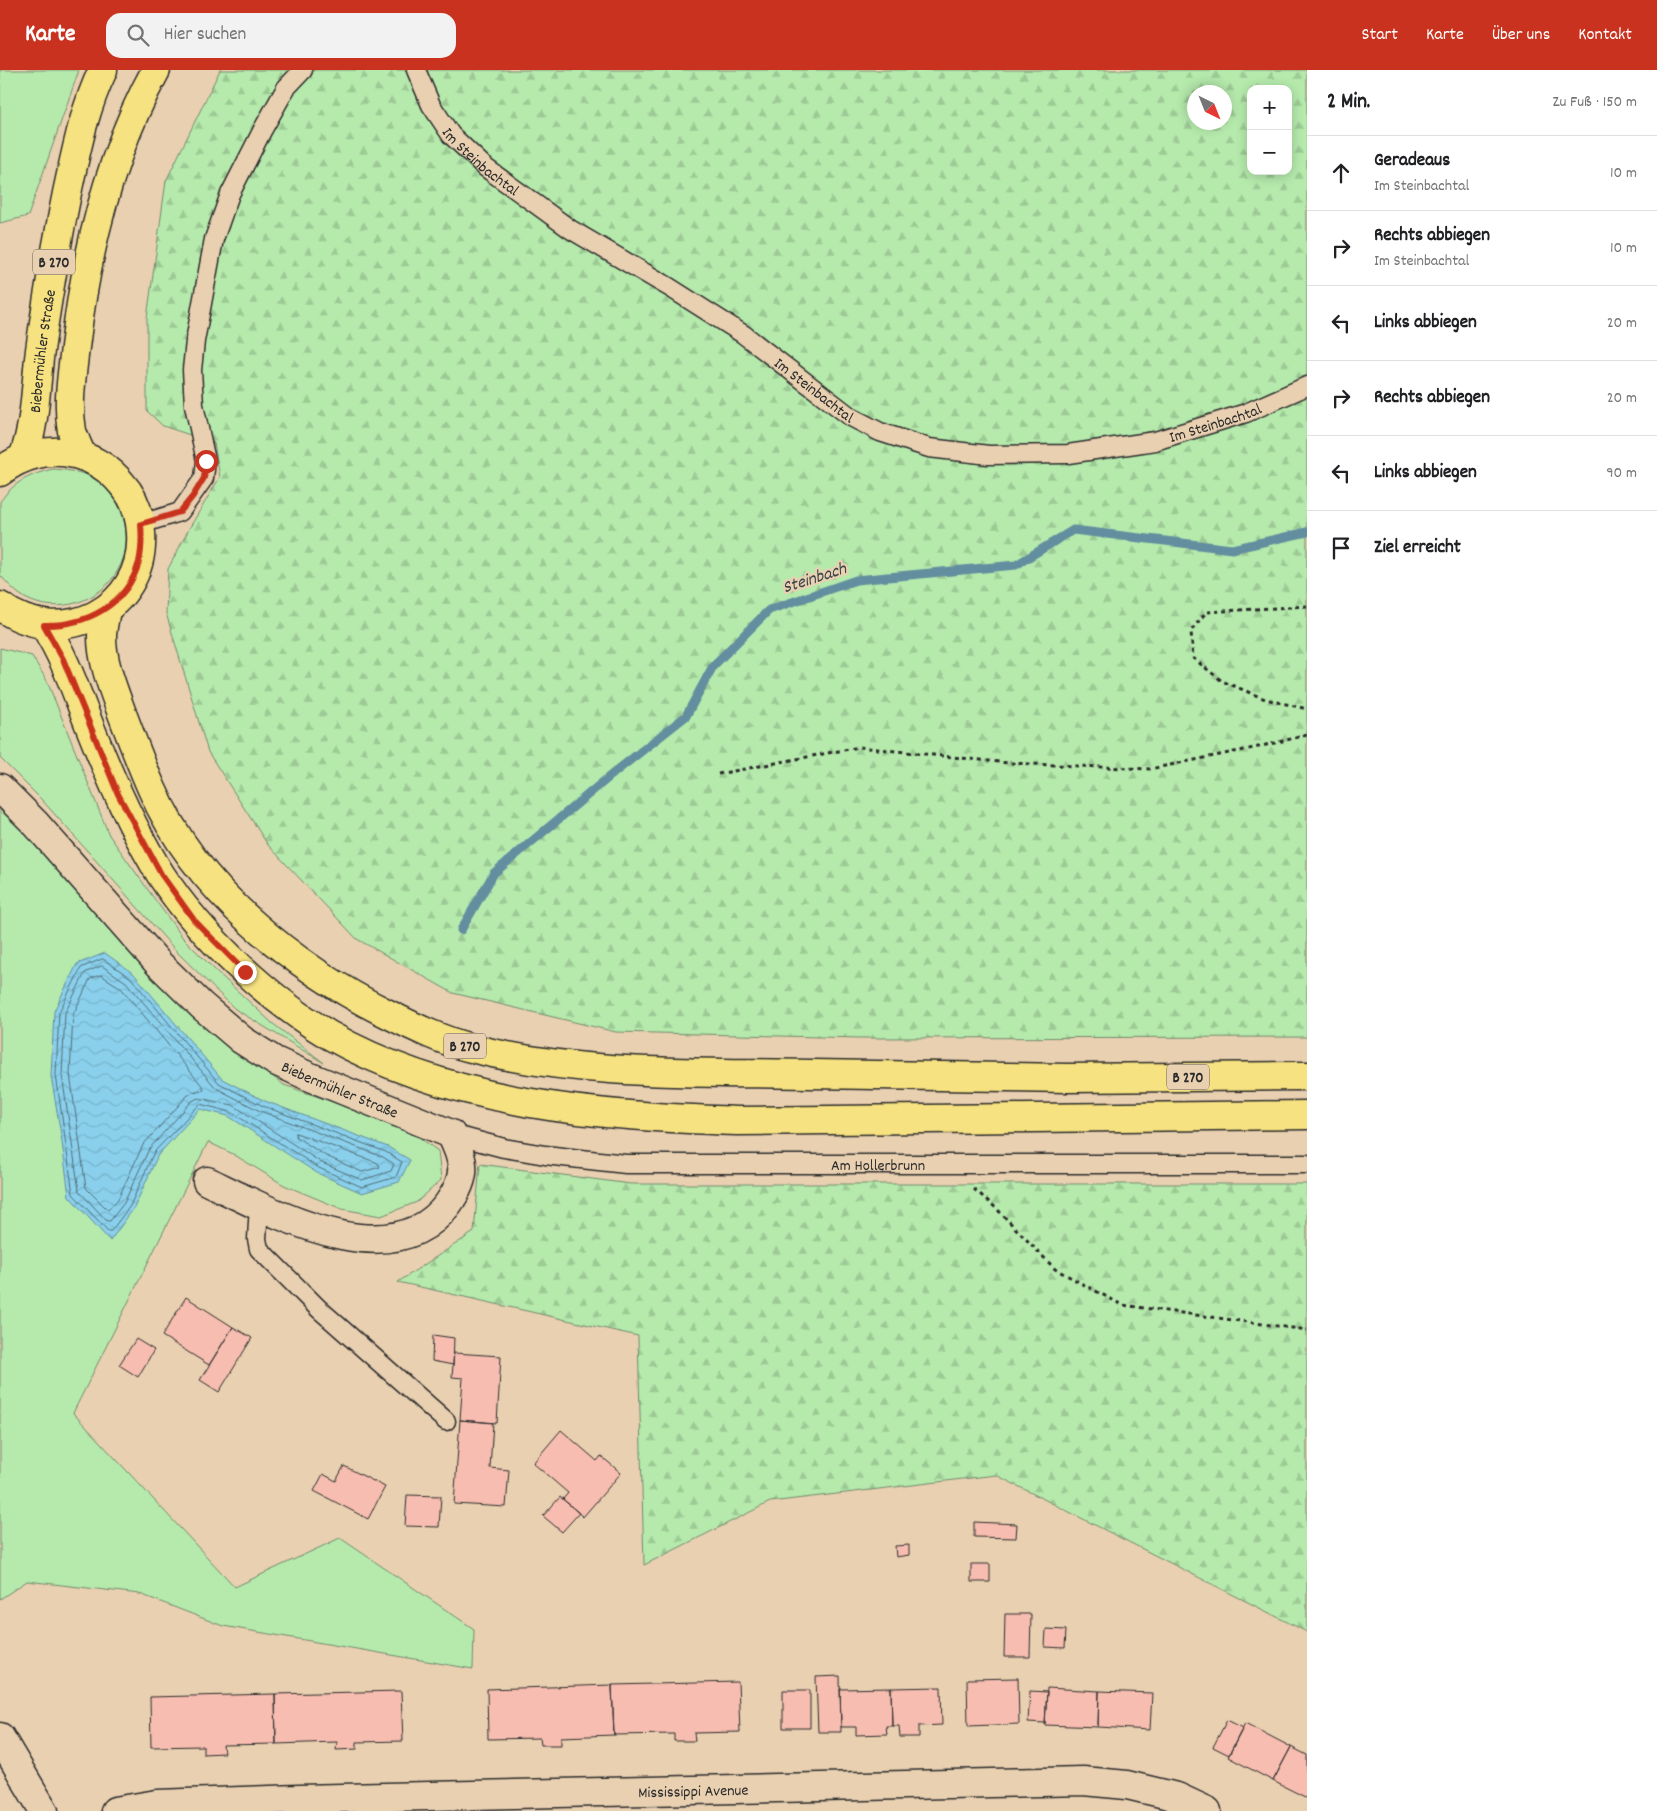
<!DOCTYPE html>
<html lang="de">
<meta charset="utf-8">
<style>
body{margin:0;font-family:Dekko,sans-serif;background:#f2f2f2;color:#202124}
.controls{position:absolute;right:15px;top:15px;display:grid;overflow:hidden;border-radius:10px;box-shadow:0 2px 12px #0003}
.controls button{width:45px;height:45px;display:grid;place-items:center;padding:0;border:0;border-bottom:1px solid #e0e0e0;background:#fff;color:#202124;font:25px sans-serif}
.compass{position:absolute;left:1187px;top:15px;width:45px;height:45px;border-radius:50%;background:#fff;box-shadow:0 2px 12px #0003;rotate:137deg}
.stop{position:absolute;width:15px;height:15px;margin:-11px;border:4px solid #c8321e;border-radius:50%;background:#fff}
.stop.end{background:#c8321e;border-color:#fff;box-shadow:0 1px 5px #0008}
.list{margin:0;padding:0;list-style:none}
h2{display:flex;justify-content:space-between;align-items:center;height:65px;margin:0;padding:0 20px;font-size:21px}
h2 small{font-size:16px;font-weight:400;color:#757577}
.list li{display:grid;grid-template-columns:32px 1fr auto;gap:15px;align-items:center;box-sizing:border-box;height:75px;padding:0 20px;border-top:1px solid #e0e0e0}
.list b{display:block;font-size:19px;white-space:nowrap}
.list p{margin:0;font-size:16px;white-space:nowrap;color:#757577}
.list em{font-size:16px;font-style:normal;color:#757577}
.icon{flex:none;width:28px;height:28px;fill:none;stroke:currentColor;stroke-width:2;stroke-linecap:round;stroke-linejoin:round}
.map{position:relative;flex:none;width:1307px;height:1741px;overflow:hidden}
header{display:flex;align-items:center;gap:30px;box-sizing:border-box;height:70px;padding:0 25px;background:#c8321e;color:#fff}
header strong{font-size:24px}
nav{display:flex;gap:28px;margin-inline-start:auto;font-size:18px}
.search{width:350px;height:45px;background:#f2f2f2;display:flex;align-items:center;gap:12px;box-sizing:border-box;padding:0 18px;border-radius:15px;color:#757577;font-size:19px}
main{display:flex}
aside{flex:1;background:#fff}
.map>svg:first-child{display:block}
</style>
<header>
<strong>Karte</strong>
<div class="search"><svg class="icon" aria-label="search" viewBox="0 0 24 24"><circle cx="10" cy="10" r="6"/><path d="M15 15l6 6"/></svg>Hier suchen</div>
<nav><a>Start</a><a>Karte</a><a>Über uns</a><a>Kontakt</a></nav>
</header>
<main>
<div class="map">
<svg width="1307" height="1741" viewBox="0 0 1307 1741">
<defs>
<pattern id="forest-firs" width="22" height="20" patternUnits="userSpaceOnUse" patternTransform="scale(1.25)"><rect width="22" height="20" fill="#b5eaac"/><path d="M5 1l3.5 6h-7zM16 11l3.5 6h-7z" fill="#9cc994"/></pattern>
<pattern id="water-waves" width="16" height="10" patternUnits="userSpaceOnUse" patternTransform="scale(1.25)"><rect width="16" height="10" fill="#8ad0ec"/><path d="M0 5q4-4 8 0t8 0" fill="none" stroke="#77b3cb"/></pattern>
</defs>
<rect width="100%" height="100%" fill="#e9d0b1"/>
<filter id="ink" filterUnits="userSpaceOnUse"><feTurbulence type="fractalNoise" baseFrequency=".02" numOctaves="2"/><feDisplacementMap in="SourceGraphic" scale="10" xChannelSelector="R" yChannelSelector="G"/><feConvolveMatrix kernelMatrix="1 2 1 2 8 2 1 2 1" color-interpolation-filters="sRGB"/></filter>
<g filter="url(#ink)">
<!-- grass -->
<path fill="#b5eaac" stroke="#708a6c" d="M0,0H79L28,146L0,153Z
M53,399C65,400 76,401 87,405C122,420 137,467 118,500C101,531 58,546 25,528C15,522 8,514 0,505V432C13,412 31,404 53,399Z
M0,578L32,586L47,611L109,765L156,831L183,868L215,900L272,953L324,993L235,939L178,883L42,730L0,688Z
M0,736L81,823L178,932L235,978L284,1015L405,1057L438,1081L441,1110L417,1132L381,1146L342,1139L284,1115L233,1084L208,1072L73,1343L235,1517L340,1468L474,1559L473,1599L223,1556L140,1524L27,1511L0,1529Z"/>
<!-- forest -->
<path fill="url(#forest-firs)" stroke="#708a6c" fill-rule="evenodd" d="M220,0H1307V967L861,968L616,962L453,923L357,869L268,775L208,682L166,543L168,499L190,457L220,407L214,373L163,356L147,341V248L166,111ZM1251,19H1288V101H1251ZM1194,22H1224V52H1194Z
M480,1094L630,1114H1307V1562L996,1405L770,1432L644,1495L638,1266L398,1212L474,1162Z"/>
<!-- water -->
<path fill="url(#water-waves)" stroke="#648e9f" d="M105,883L134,904L222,1009L265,1031L388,1077L410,1090L399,1112L362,1123L317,1103L228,1046L200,1039L158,1085L134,1138L110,1171L69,1126L61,1065L51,1006L54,941L77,894Z"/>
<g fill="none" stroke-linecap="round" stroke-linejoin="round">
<!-- shore -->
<path stroke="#516d78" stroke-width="1" d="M103,889L131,908L219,1013L263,1036L386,1082L402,1092L396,1107L362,1117L319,1098L231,1042L200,1034L154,1082L130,1136L111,1161H108L73,1124L56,1005L59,942L81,898Z
M102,896L126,912L216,1018L260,1041L383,1087L394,1094L391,1101L362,1110L322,1093L233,1035L198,1028L192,1031L149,1079L124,1133L110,1151H107L79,1121L62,1005L65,943L85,903Z
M101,905L121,918L204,1018L203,1020L193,1022L187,1026L143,1075L118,1129L108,1140L86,1118L70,1004L73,945L90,909Z
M296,1063L378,1093L380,1097L362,1102L326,1086L296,1067Z"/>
<!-- stream -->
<path stroke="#648e9f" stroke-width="9" d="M461,860L494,803L615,702L686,646L713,596L769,540L856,510L1016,495L1073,460L1232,479L1307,462"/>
</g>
<!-- building -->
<path fill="#f7bdb0" stroke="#2b2b2b" d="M186,1227L233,1257L209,1295L162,1266Z
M233,1257L252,1268L219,1322L200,1310Z
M433,1265L454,1268L453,1295L432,1291Z
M136,1269L154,1280L138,1307L119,1295Z
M454,1283L501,1286L497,1353L460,1350L463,1308L452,1307Z
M460,1350L493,1353L490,1398L509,1400L506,1437L454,1434Z
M561,1360L597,1391L601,1386L621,1403L583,1447L563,1429L568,1423L533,1393Z
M344,1396L385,1417L368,1449L314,1421L323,1404L336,1411Z
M407,1425L441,1426L439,1457L405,1456Z
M560,1427L579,1443L562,1462L543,1446Z
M974,1452L1017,1454L1016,1468L974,1467Z
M909,1475V1485L896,1487L895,1476Z
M971,1494H990V1512H971Z
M1005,1544H1031L1030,1587H1004Z
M1046,1559L1066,1560L1065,1578L1045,1577Z
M840,1606L841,1662H818L816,1607Z
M1018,1608L1019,1654L968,1656L967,1609Z
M738,1612L740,1662L694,1663L695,1671H674V1664L614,1665L612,1615Z
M612,1615L614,1665L561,1667V1675H541L540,1668L488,1669L487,1619Z
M941,1617L942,1655L919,1656V1667H900L899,1656H892L891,1618Z
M891,1618L892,1656H886L887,1664L856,1665V1657H841L840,1619Z
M1047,1618L1099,1621L1098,1657L1045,1655Z
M783,1620H810V1658H783Z
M401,1621L403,1671L357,1672V1679L336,1680L337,1672L276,1674L275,1624Z
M1030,1621L1047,1622L1045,1653L1028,1652Z
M1099,1621L1152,1623L1150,1660L1098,1657Z
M275,1624L276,1674L223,1675L224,1683L203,1684V1676L151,1677L150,1627Z
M1227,1650L1243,1658L1229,1685L1213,1677Z
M1245,1653L1291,1677L1273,1711L1228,1687Z
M1291,1677L1307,1685V1728L1273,1711Z"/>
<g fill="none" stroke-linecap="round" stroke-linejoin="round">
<!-- service casing -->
<g stroke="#2b2b2b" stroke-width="21">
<g id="service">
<path id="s1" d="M416,0L431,35L451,65L486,98L570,159L669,217L743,264L851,347L880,362L929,378L989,385L1068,384L1155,371L1246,343L1307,316"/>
<path d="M141,454L180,442L204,408L206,391L194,335L192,300L195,271L214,169L230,124L263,59L286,18L303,0"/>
<path id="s2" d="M451,1064L504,1078L545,1085L626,1094H1307"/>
<path d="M259,1135L257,1169L259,1179L319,1239L446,1351"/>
</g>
</g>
<!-- minor casing -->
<g stroke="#2b2b2b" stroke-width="31">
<g id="minor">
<path id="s3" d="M0,718L36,754L159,894L202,936L242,970L275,991L308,1006L451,1064C465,1092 468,1106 448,1134C392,1210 272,1142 207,1111"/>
<path d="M0,1667L44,1741"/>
<path id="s4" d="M115,1741L157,1734L299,1729L1083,1711L1127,1715L1177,1727L1207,1741"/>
</g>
</g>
<!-- primary casing -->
<g stroke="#2b2b2b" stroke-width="31">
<g id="primary">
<path d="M82,386C79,378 74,369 72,361C67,333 72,305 75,277C86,184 110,83 156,0"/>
<path id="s5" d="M23,388C37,351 35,312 41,273C48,223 57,173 67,123C76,82 84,39 103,0"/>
<path d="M0,402C21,385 48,378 75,384C94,389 110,399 122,414C134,427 140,445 141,463C146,540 61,581 0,536"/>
<path d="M106,539C105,548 102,558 102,567C102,591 112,616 120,638C130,665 140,692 152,719C196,820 294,898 390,945C416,958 443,971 471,978C581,1006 700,1002 812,1004C897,1005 982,1007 1067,1008C1147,1008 1227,1006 1307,1006"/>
<path d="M44,555C65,587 76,622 90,657C110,708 132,759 161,805C183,839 210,869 240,897C267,922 297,946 329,965C453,1035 598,1046 737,1051L1307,1045"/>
</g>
</g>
<!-- path -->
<path stroke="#2b2b2b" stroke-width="3" stroke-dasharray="4 4" stroke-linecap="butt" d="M1307,536L1206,542L1191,561L1193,588L1222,611L1265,629L1307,639
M718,704L859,677L1008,693L1150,699L1254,678L1307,665
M974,1119L996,1138L1055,1199L1122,1235L1307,1260"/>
<!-- service -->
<use href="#service" stroke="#e9d0b1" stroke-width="18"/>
<!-- minor -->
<use href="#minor" stroke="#e9d0b1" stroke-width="28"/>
<!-- primary -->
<use href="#primary" stroke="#f7e281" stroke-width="28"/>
</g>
</g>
<g fill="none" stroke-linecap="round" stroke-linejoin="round" filter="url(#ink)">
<!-- route -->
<path stroke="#c8321e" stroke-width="6" d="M206,391L204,408L193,426L180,442L141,454C142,467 142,479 139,492C127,535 86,556 44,555L63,589L118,724L161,804L194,850L245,902"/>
</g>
<g text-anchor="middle" stroke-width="4.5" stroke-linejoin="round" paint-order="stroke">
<!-- shield labels -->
<g fill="#e9d0b1" stroke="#645c53" stroke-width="1">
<rect x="33" y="179.5" width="42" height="25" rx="4"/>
<rect x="444" y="963.5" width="42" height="25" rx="4"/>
<rect x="1167" y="994.5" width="42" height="25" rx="4"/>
</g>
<g font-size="15" font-weight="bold" fill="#2b2b2b">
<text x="54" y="197">B 270</text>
<text x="465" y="981">B 270</text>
<text x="1188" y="1012">B 270</text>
</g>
<!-- street labels -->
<g font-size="16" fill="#2b2b2b" stroke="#e9d0b1">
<text dy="6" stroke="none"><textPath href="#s1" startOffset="114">Im Steinbachtal</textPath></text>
<text dy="6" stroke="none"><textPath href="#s5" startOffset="109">Biebermühler Straße</textPath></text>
<text dy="6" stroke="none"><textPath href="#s1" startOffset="519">Im Steinbachtal</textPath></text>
<text dy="6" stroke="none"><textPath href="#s1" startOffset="939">Im Steinbachtal</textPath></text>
<text dy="6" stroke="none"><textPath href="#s3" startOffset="460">Biebermühler Straße</textPath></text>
<text dy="6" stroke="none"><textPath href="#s2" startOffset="430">Am Hollerbrunn</textPath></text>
<text dy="6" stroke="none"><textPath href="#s4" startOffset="579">Mississippi Avenue</textPath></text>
</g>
<!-- water labels -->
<g font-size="18" font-style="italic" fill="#394448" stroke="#e9d0b1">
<text transform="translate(814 507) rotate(-18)" y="6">Steinbach</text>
</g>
</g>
</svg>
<div class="controls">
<button>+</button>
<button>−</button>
</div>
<svg class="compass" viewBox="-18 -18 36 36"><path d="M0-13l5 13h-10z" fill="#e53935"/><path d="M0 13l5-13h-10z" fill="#757577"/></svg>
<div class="stop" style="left:206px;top:391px"></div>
<div class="stop end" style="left:245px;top:902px"></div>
</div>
<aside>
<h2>2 Min.<small>Zu Fuß · 150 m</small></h2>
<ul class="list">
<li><svg class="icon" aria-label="ahead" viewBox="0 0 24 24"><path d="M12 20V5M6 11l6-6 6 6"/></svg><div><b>Geradeaus</b><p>Im Steinbachtal</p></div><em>10 m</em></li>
<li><svg class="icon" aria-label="right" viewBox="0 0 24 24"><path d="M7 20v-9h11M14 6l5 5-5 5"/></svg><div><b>Rechts abbiegen</b><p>Im Steinbachtal</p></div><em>10 m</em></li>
<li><svg class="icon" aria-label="left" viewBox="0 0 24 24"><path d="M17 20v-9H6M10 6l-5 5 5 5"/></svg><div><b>Links abbiegen</b></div><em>20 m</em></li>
<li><svg class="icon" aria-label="right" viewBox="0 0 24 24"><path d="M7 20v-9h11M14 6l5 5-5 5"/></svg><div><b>Rechts abbiegen</b></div><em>20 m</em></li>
<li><svg class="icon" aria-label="left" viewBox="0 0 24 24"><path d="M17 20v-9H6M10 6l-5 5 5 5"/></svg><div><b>Links abbiegen</b></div><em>90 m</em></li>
<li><svg class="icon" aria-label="arrive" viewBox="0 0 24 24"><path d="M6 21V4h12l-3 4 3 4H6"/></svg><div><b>Ziel erreicht</b></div></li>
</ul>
</aside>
</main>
